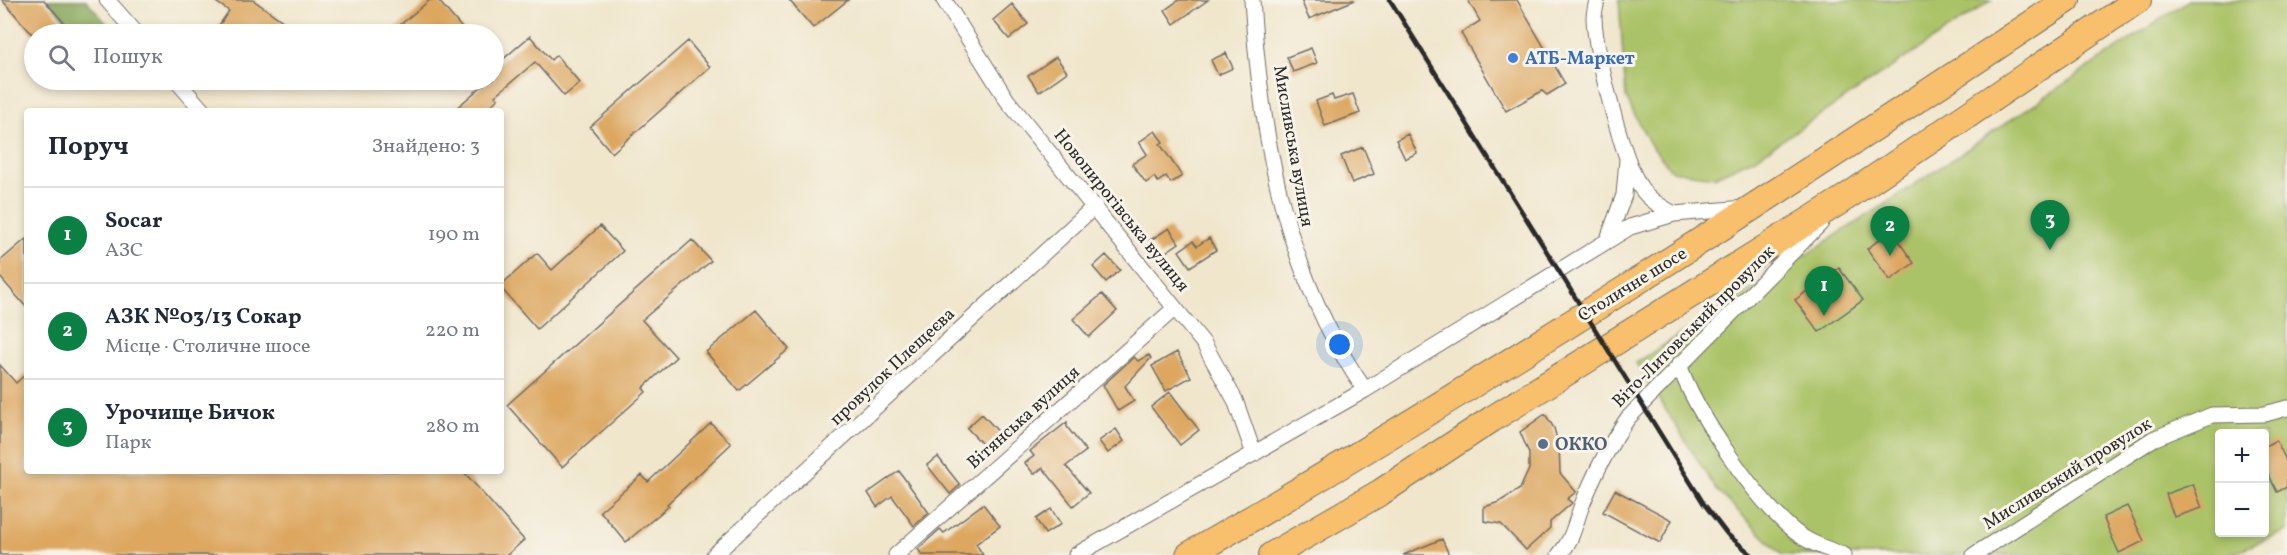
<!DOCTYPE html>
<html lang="uk">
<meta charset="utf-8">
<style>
body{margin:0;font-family:Vollkorn,serif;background:#f6f6f7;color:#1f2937}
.controls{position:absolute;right:18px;bottom:18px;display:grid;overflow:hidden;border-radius:6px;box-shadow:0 3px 9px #0003}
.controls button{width:54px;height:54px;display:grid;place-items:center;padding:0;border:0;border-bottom:2px solid #e0e1e3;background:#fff;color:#1f2937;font:30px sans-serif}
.you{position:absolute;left:1340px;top:345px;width:21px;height:21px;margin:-15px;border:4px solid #fff;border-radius:50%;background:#1a73e8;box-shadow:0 0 0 9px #1a73e833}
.badge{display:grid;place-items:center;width:39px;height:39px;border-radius:50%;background:#0b8043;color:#fff;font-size:20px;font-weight:700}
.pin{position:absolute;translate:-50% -50px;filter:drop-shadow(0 2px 3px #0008)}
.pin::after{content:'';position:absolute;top:32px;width:21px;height:18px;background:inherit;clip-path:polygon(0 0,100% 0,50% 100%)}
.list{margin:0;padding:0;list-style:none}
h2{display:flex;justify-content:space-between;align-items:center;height:78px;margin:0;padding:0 24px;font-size:26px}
h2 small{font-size:20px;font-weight:400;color:#747a83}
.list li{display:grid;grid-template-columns:39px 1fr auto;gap:18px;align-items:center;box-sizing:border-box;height:96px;padding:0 24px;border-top:2px solid #e0e1e3}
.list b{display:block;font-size:22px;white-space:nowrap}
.list p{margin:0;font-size:20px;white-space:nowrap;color:#747a83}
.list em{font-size:20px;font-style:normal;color:#747a83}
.icon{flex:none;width:33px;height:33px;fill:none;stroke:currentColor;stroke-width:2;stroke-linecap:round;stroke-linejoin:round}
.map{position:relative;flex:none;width:2287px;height:555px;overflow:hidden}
.search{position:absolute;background:#fff;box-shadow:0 3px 9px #0003;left:24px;top:24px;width:480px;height:66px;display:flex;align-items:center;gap:15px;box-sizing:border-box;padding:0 21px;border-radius:33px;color:#747a83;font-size:22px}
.panel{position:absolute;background:#fff;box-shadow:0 3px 9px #0003;left:24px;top:108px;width:480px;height:366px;border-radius:6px}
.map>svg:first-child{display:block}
</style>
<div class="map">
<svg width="2287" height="555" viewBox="0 0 2287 555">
<rect width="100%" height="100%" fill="#f7f3e8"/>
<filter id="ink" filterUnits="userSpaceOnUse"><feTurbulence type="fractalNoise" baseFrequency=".0167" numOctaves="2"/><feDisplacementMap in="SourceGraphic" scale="12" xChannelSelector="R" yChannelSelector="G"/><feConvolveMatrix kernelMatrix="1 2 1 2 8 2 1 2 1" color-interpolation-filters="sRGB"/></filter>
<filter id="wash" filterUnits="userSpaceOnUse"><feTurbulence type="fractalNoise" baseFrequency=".008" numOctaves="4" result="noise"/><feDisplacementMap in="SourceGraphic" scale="24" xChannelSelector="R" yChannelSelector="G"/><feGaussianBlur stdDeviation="1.35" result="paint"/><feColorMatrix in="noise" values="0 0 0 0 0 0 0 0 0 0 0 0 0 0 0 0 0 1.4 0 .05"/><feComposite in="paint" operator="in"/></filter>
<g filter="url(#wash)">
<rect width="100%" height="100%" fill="#f0e6cc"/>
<!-- green -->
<path fill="#abc368" stroke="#6b774a" stroke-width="1.5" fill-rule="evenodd" d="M1619,0H1992L1757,157L1714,177L1672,171L1650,144L1626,98Z
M2189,0H2287V531L2228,555H1782L1716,489L1636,363L1890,201ZM2220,434H2264V532H2220Z"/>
<!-- forest -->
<path fill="#88a95c" stroke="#5a6a44" stroke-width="1.5" d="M48,0H86L116,34H78Z"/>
<g id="blocks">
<!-- building -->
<path fill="#dda761" d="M2,0H44L74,34H32Z
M213,0H253L284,22L275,34H213L229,11Z
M430,0H438L467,34H389Z
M789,0H848L813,28Z
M1179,0H1208L1174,24L1165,10Z
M1301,0H1355L1309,19Z
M1468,0H1517L1565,84L1547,95L1542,91L1506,111L1461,33L1480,21Z
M1012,4L1028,24L1009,39L993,20Z
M530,36L551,60L556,55L580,83L564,96L535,62L495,96L498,99L484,111H453L489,80H494V67Z
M688,41L710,67L612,153L590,127Z
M1311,48L1317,63L1293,72L1287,57Z
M1226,53L1233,68L1218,75L1211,60Z
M1056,57L1067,72L1039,92L1028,76Z
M1353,94L1360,113L1325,126L1316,101L1332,95L1334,100Z
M1155,131L1163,142L1160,144L1182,176L1171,183L1166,176L1158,182L1154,177L1146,183L1132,164L1147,154L1139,142Z
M1408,134L1417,153L1405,159L1396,140Z
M1363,147L1374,174L1352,183L1341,156Z
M600,226L623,251L537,329L501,288V285L537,253L552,270Z
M1169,228L1179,243L1160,256L1149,241Z
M1891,231L1914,263L1890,280L1867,249Z
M27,238V308L0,277V261Z
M1209,238L1216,250L1190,267L1179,251L1193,241L1197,246Z
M692,240L711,261L642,320L676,357L643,388L646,392L562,467L507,405Z
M1106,255L1120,270L1106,282L1093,267Z
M1839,268L1863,300L1819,332L1795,300Z
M1102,294L1117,311L1089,337L1073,319Z
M756,310L789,349L739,391L706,352Z
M1177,352L1191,377L1166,391L1152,366Z
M1149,355L1151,358L1125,386L1134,401L1118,411L1103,385L1134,357L1138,361Z
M0,365L16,383L27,373V471H463L524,540L507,555H0Z
M1170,392L1199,430L1180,445L1151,407Z
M982,414L1004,438L989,451L967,428Z
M1545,414L1554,428L1559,446L1560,473L1576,492L1567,499L1572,503L1550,522V528L1526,550L1501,524L1484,521V507L1499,502L1520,489L1529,469V453L1520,432Z
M1067,422V427L1086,451L1066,466L1089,493L1073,506L1043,468L1034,474L1025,463L1034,456L1030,451Z
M711,423L731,444L667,504L669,506L626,542L600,511L642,475L648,482Z
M1116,429L1124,441L1108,453L1099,441Z
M2276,440L2287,462V487L2277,492L2265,467V446Z
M938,457L960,485L950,494L927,465Z
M899,471L929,513L914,526L892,496L877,507L868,493Z
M2193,484L2202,508L2174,517L2166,494Z
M1615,490L1672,520L1660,543L1603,512Z
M983,504L1000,526L976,544L983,555H922L918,549L940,529L944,533Z
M2127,506L2144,541L2119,553L2103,517Z
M1051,509L1061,524L1045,534L1036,519Z
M1442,539L1449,555H1403Z"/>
</g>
</g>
<g filter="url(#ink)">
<use href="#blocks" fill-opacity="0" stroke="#706c63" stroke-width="1.5"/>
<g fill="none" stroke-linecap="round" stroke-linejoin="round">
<!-- minor casing -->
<g stroke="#706c63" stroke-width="17">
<path id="minor" d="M107,0L137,34
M944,0L1007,100L1204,344L1235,400L1254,454
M1252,0C1261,138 1285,274 1365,390
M1597,0C1596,6 1594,12 1594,18C1595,51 1623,162 1641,188C1649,200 1662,207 1674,214
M176,80L203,111
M1608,239L1624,195L1627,160
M1679,364C1695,412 1755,499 1794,531C1809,543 1827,549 1844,555
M714,555L1095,206
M896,555L1175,308
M1076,555L1365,390L1630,227L1674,214L1745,208
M1559,555C1573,540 1575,523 1582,505C1594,475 1609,445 1628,418L1821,223
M1974,555L2153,439L2212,415L2265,414L2287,408"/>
</g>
<!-- trunk casing -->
<g stroke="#706c63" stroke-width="28">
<path id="trunk" d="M1189,555C1489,381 1779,192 2067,0
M1272,555L1381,492L1492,419L1842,200L2138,0"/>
</g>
<!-- minor -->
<use href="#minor" stroke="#fff" stroke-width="15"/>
<!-- trunk -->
<use href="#trunk" stroke="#f8bf6c" stroke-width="26"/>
<!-- rail -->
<path stroke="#2b2b2b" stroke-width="4.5" d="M1390,0L1704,504L1727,534L1752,555"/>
</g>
</g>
<!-- markers -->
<circle fill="#3f7fe0" stroke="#f7f3e8" stroke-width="2" cx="1513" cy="58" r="6"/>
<circle fill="#5c6f8a" stroke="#f7f3e8" stroke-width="2" cx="1543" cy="444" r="6"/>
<g text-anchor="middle" stroke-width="6" stroke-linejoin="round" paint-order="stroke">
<!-- shop labels -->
<g font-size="18" font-weight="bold" fill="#366cbe" stroke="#f7f3e8" text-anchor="start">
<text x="1525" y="64">АТБ-Маркет</text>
</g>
<!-- street labels -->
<g font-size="18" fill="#2b2b2b" stroke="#f7f3e8">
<text transform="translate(1294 146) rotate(80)" y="6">Мисливська вулиця</text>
<text transform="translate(1122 210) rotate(51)" y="6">Новопирогівська вулиця</text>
<text transform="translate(1632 284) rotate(-32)" y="6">Столичне шосе</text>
<text transform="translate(1693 326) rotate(-45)" y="6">Віто-Литовський провулок</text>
<text transform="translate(892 366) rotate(-43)" y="6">провулок Плещеєва</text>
<text transform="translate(1023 417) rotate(-42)" y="6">Вітянська вулиця</text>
<text transform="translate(2067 473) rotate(-32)" y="6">Мисливський провулок</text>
</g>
<!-- service labels -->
<g font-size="18" font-weight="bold" fill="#4e5e75" stroke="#f7f3e8" text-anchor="start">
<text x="1555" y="450">ОККО</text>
</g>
</g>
</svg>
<div class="controls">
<button>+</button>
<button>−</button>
</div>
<div class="you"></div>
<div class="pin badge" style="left:1824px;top:316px">1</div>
<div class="pin badge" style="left:1890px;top:256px">2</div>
<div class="pin badge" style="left:2050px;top:250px">3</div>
<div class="search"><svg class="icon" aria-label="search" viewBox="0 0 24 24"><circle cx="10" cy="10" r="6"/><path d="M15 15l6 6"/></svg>Пошук</div>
<section class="panel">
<h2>Поруч<small>Знайдено: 3</small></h2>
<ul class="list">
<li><span class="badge">1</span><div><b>Socar</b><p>АЗС</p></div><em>190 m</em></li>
<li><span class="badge">2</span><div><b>АЗК №03/13 Сокар</b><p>Місце · Столичне шосе</p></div><em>220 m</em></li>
<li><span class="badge">3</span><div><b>Урочище Бичок</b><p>Парк</p></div><em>280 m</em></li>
</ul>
</section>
</div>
